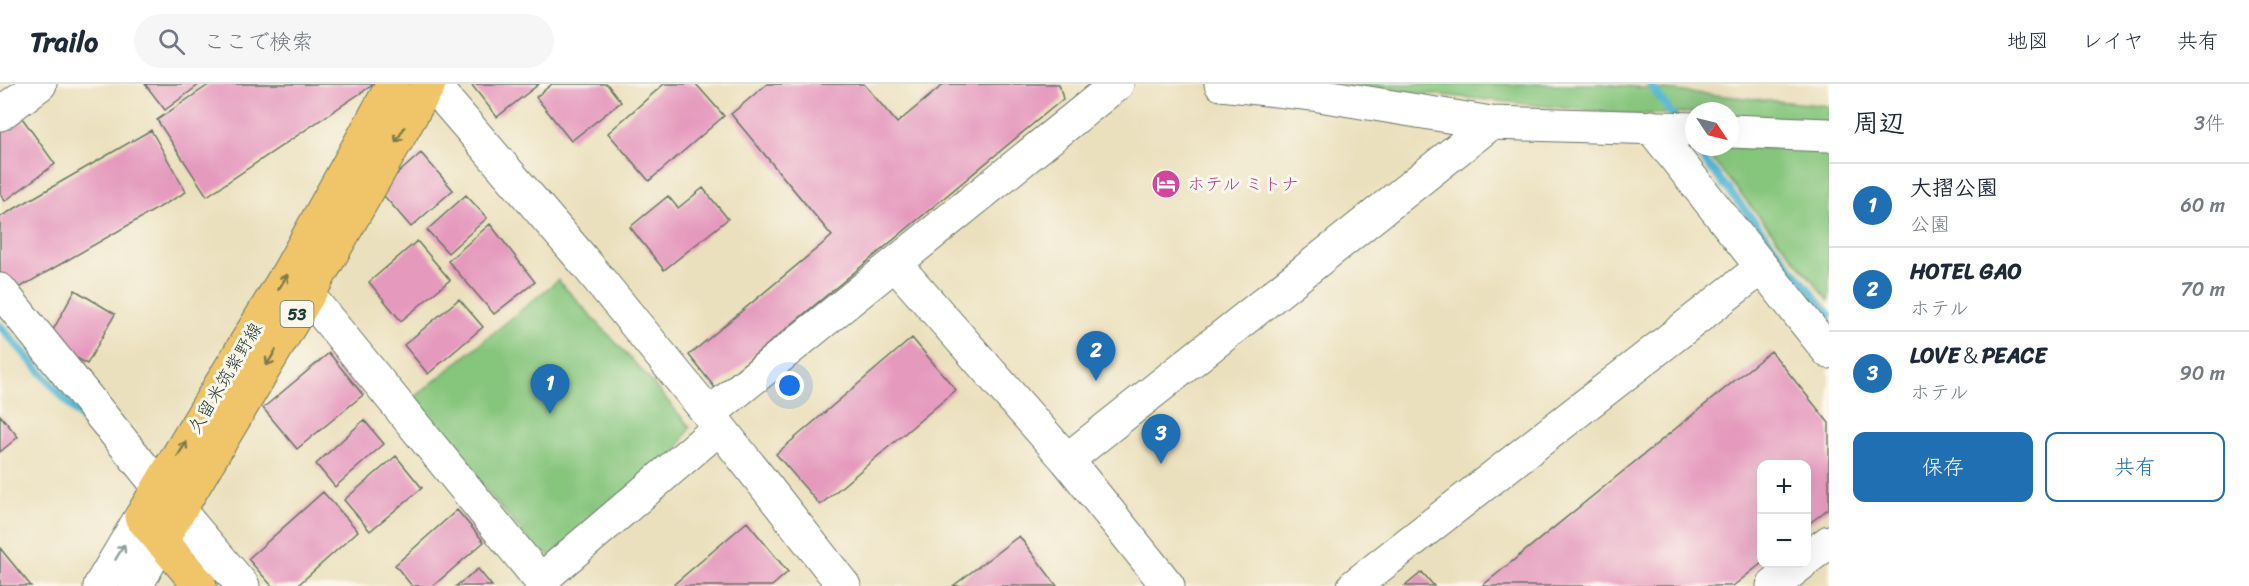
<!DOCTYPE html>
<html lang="ja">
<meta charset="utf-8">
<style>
body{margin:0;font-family:Sriracha,"Klee One",sans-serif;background:#f6f6f7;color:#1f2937}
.controls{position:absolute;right:18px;bottom:18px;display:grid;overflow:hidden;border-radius:12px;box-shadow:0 6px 24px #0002}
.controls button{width:54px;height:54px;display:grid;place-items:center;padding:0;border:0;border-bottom:2px solid #e0e1e3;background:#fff;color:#1f2937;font:30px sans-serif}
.compass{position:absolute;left:1685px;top:18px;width:54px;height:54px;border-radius:50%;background:#fff;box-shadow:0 6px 24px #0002;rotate:125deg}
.you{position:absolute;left:790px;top:302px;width:21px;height:21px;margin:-15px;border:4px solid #fff;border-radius:50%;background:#1a73e8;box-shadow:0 0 0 9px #1a73e833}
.badge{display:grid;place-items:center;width:39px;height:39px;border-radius:50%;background:#1f6fb2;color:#fff;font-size:20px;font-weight:700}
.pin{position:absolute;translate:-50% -50px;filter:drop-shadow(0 2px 3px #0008)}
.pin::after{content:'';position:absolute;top:32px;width:21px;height:18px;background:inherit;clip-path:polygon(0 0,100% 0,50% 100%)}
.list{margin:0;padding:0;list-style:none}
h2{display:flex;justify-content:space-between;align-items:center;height:78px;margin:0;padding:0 24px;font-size:26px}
h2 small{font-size:20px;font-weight:400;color:#747a83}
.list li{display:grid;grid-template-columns:39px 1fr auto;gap:18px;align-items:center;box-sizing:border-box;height:84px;padding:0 24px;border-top:2px solid #e0e1e3}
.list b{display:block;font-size:22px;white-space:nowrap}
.list p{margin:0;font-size:20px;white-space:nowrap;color:#747a83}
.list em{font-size:20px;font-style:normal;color:#747a83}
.actions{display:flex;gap:12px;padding:18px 24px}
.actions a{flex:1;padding:14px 0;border:2px solid #1f6fb2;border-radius:12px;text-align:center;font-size:21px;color:#1f6fb2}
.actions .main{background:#1f6fb2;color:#fff}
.icon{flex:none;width:33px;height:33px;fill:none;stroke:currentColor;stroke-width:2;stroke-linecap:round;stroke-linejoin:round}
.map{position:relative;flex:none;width:1829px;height:502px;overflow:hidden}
header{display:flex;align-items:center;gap:36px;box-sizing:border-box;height:84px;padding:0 30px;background:#fff;border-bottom:2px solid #e0e1e3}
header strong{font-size:28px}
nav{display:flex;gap:33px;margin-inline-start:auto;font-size:21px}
.search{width:420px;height:54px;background:#f6f6f7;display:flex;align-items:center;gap:15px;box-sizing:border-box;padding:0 21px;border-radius:33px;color:#747a83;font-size:22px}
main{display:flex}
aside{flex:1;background:#fff}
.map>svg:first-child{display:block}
</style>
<header>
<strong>Trailo</strong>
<div class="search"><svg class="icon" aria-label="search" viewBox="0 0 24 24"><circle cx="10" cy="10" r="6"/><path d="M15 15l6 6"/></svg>ここで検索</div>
<nav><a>地図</a><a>レイヤ</a><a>共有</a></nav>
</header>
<main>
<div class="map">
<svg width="1829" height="502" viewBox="0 0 1829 502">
<rect width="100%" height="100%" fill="#fbf7ec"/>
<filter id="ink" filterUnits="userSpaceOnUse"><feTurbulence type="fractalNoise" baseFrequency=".0167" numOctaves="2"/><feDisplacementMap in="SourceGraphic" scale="12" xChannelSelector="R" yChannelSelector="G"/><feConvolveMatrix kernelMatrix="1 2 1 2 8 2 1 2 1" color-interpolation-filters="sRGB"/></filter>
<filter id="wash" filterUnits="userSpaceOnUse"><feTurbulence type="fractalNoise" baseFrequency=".008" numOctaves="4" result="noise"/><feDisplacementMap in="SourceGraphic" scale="24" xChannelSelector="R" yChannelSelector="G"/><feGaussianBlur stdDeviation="1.35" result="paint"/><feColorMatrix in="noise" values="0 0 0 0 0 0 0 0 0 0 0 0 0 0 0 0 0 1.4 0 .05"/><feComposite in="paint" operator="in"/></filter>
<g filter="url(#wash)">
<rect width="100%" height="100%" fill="#ebe0bd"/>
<!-- green -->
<path fill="#85c57c" stroke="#528158" stroke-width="1.5" d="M1336,0H1603L1829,22V39L1730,31V27L1632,31Z
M1711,63L1829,65V217L1706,68Z
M558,196L644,289L690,343L673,373L551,471L538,467L410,317Z"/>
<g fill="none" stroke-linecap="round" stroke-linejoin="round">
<!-- stream -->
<path stroke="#55b6d4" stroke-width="8" d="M1650,0L1676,36
M1694,63L1829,231
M0,242L101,356"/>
</g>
<g id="blocks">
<!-- building -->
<path fill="#e599bd" d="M145,0H200L165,26Z
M210,0H374L207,112L157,36Z
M471,0H539L497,33Z
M552,0H607L621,18L571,57L536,13Z
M664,0H696L724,32L649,97L608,49Z
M767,0H864L897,39L944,0H1059L1063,15L715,304L689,271L832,152L731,30Z
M20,31L55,80L5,117L0,109V46Z
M151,46L186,108L12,208L0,188V133Z
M421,69L453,106L411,143L379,106Z
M703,104L728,135L664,186L630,143L668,112L678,124Z
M466,111L487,134L448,169L427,146Z
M490,140L535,198L494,230L448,177Z
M417,157L450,196L401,237L369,198Z
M75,206L115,230L87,280L47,257Z
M459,215L483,243L428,290L404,261Z
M912,254L956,306L820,421L776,370Z
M1771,267L1829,339V424L1806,442V380H1762V479L1733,502H1482Z
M329,269L363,311L297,365L263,324Z
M0,331L18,353L0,368Z
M364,336L384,360L335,403L316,380Z
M396,372L422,404L370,447L344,416Z
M323,408L358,447L297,502H272L248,475Z
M457,426L484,458L433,502H412L395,481Z
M747,438L788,488L772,502H672Z
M1019,452L1057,502H953Z
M0,464L31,502H0Z
M478,485L492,502H456Z
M1422,488L1434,502H1405Z"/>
</g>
</g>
<g filter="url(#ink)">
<use href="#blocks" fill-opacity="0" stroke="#667664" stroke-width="1.5"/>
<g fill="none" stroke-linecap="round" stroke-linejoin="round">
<!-- minor casing -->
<g stroke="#667664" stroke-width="35">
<path id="minor" d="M432,0L583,176L709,330L844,502
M1221,0L1313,10L1491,39L1694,45
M0,30L40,0
M1651,43L1829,268
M1730,47L1829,51
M895,180L1067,376L1168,502
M0,206L159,403L243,502
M308,211L545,502
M709,330L1117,0
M1067,376L1491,39
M1806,475L1829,458
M541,496L719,344
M100,502L141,433
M136,502L161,457
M1354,502L1761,184
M1773,502L1801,480"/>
</g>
<!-- major casing -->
<g stroke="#667664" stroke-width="35">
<path id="major" d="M161,457L308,211L429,0
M200,502L141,433L289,187L393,0"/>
</g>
<!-- minor -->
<use href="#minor" stroke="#fff" stroke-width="33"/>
<!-- major -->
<use href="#major" stroke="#f0c469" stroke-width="33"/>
</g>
<!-- one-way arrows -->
<defs><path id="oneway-shaft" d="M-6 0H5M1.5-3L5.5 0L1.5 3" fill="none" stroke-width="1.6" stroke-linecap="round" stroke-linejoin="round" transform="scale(1.5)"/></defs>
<g stroke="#7d7a4c">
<use href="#oneway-shaft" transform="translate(400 51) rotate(120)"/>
<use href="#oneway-shaft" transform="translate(283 198) rotate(-59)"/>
<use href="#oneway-shaft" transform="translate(271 274) rotate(121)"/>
<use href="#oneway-shaft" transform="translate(182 365) rotate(-59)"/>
</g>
<use stroke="#8f9e9a" href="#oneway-shaft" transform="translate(120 468) rotate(-59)"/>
</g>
<!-- icons -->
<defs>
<g id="hotel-disc" transform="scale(1.5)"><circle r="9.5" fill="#d1479c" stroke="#fbf7ec"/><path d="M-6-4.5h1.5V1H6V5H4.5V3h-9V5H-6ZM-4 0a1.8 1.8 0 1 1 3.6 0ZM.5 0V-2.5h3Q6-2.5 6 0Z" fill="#fff"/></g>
</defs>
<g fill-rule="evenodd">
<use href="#hotel-disc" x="1166" y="100"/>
</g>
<g text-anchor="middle" stroke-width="6" stroke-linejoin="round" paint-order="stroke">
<!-- shield labels -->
<rect fill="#fbf7ec" stroke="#61756b" stroke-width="1.5" x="280.5" y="217" width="33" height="26" rx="4.5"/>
<g font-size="16" font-weight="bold" fill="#1f3d34">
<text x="297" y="236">53</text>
</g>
<!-- hotel labels -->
<g font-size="18" fill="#b23c85" stroke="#fbf7ec" text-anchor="start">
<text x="1187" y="106">ホテル ミトナ</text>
</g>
<!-- street labels -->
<g font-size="18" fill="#1f3d34" stroke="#fbf7ec">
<text transform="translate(225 294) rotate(-59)" y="6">久留米筑紫野線</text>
</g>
</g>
</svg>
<div class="controls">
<button>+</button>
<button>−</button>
</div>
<svg class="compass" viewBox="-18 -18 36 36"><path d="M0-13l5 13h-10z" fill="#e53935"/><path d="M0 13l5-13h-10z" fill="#747a83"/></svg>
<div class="you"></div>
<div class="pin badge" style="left:550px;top:330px">1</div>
<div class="pin badge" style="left:1096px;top:297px">2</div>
<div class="pin badge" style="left:1161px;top:380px">3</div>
</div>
<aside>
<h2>周辺<small>3件</small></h2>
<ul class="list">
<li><span class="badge">1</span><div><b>大摺公園</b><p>公園</p></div><em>60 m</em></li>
<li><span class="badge">2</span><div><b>HOTEL GAO</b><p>ホテル</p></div><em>70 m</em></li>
<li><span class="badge">3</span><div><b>LOVE＆PEACE</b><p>ホテル</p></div><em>90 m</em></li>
</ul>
<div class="actions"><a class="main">保存</a><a>共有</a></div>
</aside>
</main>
